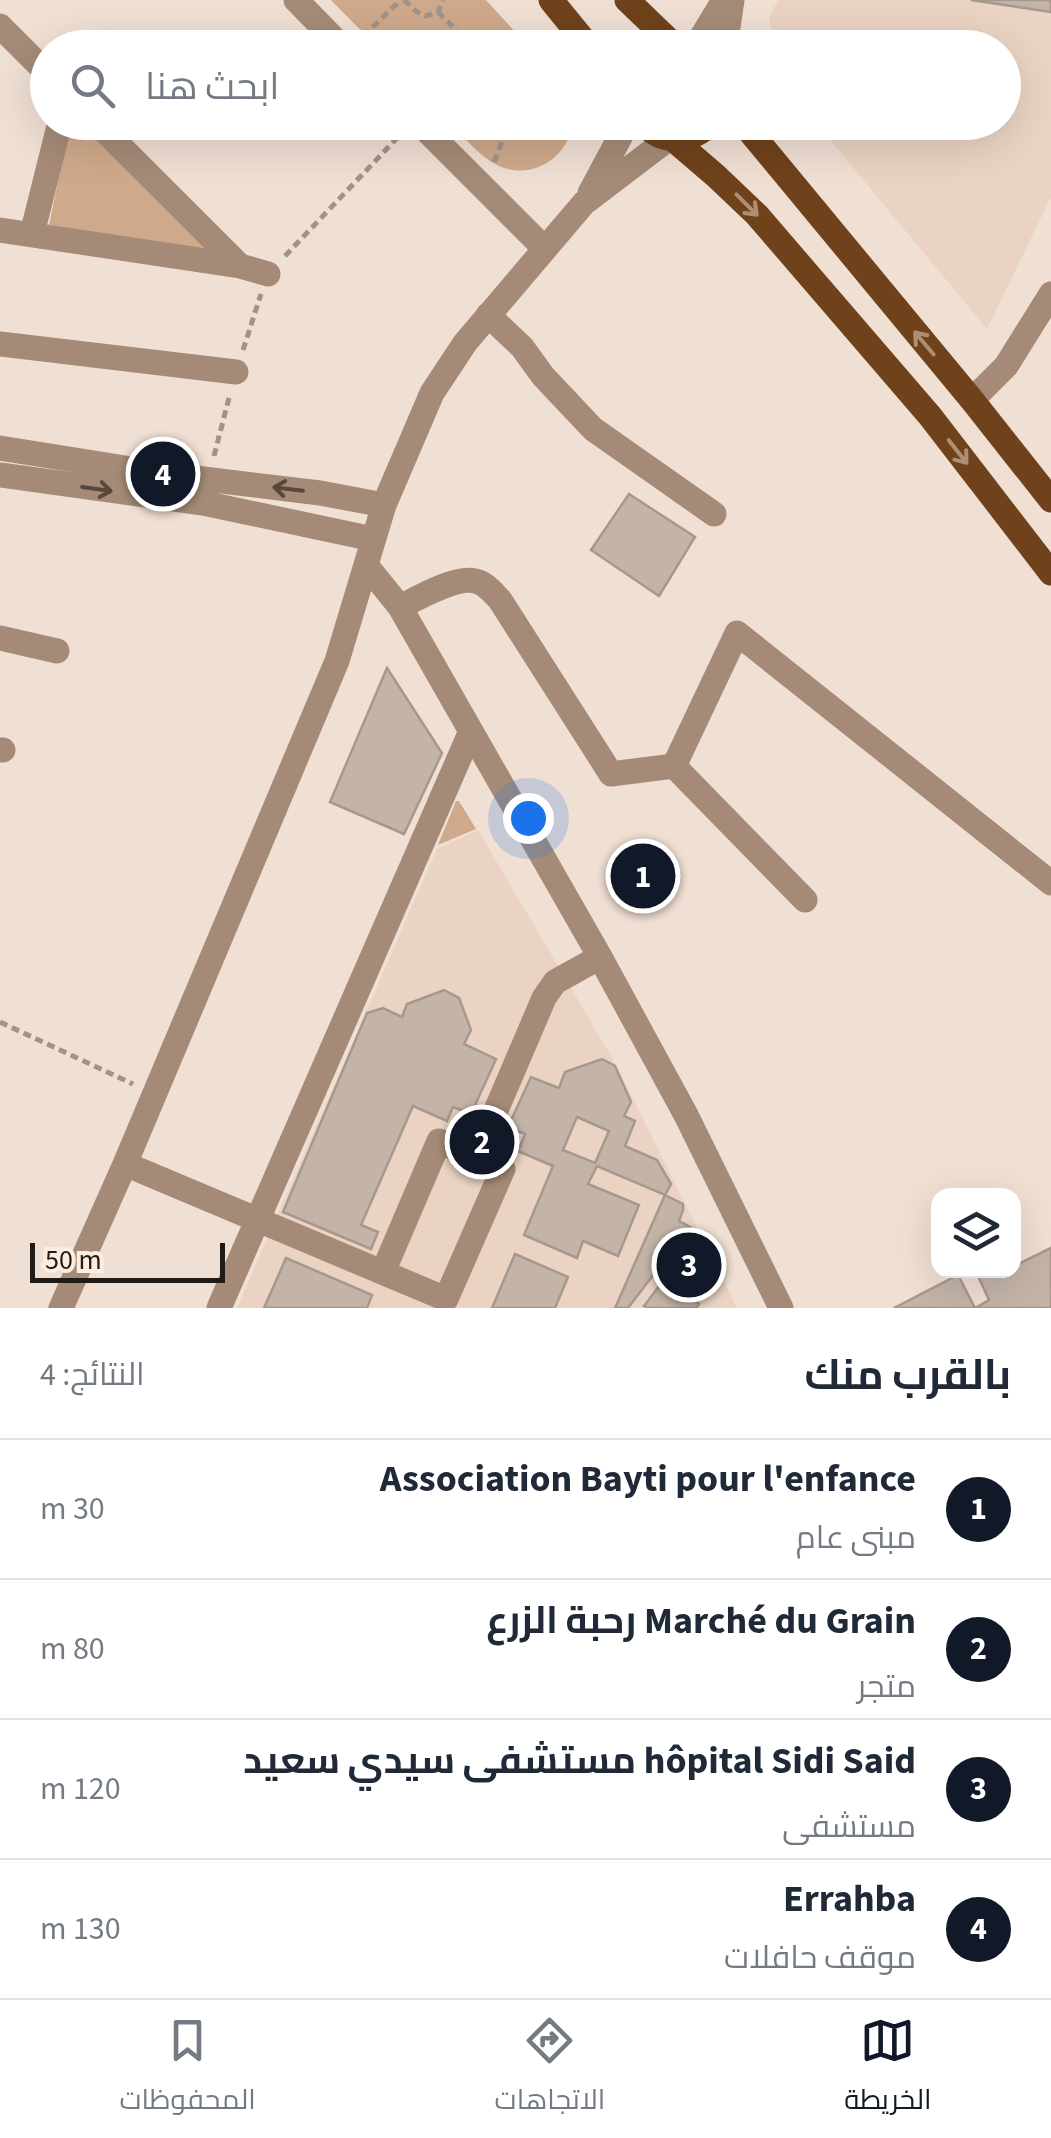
<!DOCTYPE html>
<html lang="ar">
<meta charset="utf-8">
<style>
body{margin:0;font-family:"Source Sans 3",Cairo,sans-serif;background:#f6f6f7;color:#1f2937;direction:rtl}
.controls{position:absolute;right:30px;bottom:30px;display:grid;overflow:hidden;border-radius:20px;box-shadow:0 10px 40px #0002}
.controls button{width:90px;height:90px;display:grid;place-items:center;padding:0;border:0;border-bottom:2px solid #e0e1e3;background:#fff;color:#1f2937;font:50px sans-serif}
.scale{position:absolute;left:30px;bottom:25px;width:195px;box-sizing:border-box;padding-left:10px;border:5px solid #211b17;border-top:0;font-size:28px;line-height:35px;white-space:nowrap;color:#211b17;-webkit-text-stroke:8px #fdece0;paint-order:stroke}
.you{position:absolute;left:528px;top:818px;width:35px;height:35px;margin:-25px;border:8px solid #fff;border-radius:50%;background:#1a73e8;box-shadow:0 0 0 15px #1a73e833}
.badge{display:grid;place-items:center;width:65px;height:65px;border-radius:50%;background:#111827;color:#fff;font-size:32px;font-weight:700}
.pin{position:absolute;translate:-50% -50%;border:5px solid #fff;box-shadow:0 2px 10px #0006}
.list{margin:0;padding:0;list-style:none}
h2{display:flex;justify-content:space-between;align-items:center;height:130px;margin:0;padding:0 40px;font-size:42px}
h2 small{font-size:32px;font-weight:400;color:#747a83}
.list li{display:grid;grid-template-columns:65px 1fr auto;gap:30px;align-items:center;box-sizing:border-box;height:140px;padding:0 40px;border-top:2px solid #e0e1e3}
.list b{display:block;font-size:38px;white-space:nowrap}
.list p{margin:0;font-size:32px;white-space:nowrap;color:#747a83}
.list em{font-size:32px;font-style:normal;color:#747a83}
.icon{flex:none;width:55px;height:55px;fill:none;stroke:currentColor;stroke-width:2;stroke-linecap:round;stroke-linejoin:round}
.map{position:relative;flex:none;width:1051px;height:1308px;overflow:hidden;direction:ltr}
.search{position:absolute;background:#fff;box-shadow:0 10px 40px #0002;left:30px;right:30px;top:30px;height:110px;display:flex;align-items:center;gap:25px;box-sizing:border-box;padding:0 35px;border-radius:55px;color:#747a83;font-size:38px}
.sheet{height:690px;background:#fff}
nav{display:flex;justify-content:space-around;align-items:center;box-sizing:border-box;height:140px;border-top:2px solid #e0e1e3;background:#fff;font-size:28px;color:#747a83}
nav a{display:grid;justify-items:center;gap:5px}
nav .on{color:#111827}
.map>svg:first-child{display:block}
</style>
<div class="map">
<svg width="1051" height="1308" viewBox="0 0 1051 1308">
<rect width="100%" height="100%" fill="#f0dfd3"/>
<!-- built -->
<path fill="#ead3c2" d="M778,0H1051V197L987,329L816,123L1004,122V48L777,47L769,19Z
M478,830L614,1061L737,1308H237L437,849Z"/>
<!-- green -->
<path fill="#cfa98b" d="M331,0H486L529,47H377Z
M70,123H86L211,249L203,254L49,225Z
M451,123L573,122V123C568,158 531,182 497,165C479,156 464,137 451,123Z
M456,801H459L476,829L438,845Z"/>
<!-- building -->
<path fill="#c4b4a8" stroke="#a7988d" stroke-width="2.5" fill-rule="evenodd" d="M971,0H1051V12Z
M629,494L695,537L659,596L591,550Z
M387,668L442,753L404,834L330,802Z
M444,990L459,998L471,1030L464,1044L496,1059L471,1114L453,1107L447,1121L413,1106L361,1225L378,1232L371,1249L283,1212L367,1013L383,1008L402,1017L407,1004Z
M602,1059L615,1066L631,1102L624,1116L635,1121L625,1146L657,1160L671,1184L665,1195L597,1166L588,1184L639,1205L618,1256L583,1241L577,1258L524,1235L553,1166L518,1151L525,1134L508,1127L531,1077L559,1088L565,1072ZM577,1117L609,1131L595,1163L563,1150Z
M665,1195L683,1204V1210L679,1221L690,1227L628,1308H615Z
M1051,1248V1308H894L958,1275L975,1308L989,1300L978,1276L980,1270H991L994,1275L1004,1270H1014V1266Z
M515,1254L568,1277L555,1308H492Z
M286,1258L372,1295L367,1308H264Z
M666,1277L699,1304L696,1308H648L644,1306Z"/>
<g fill="none" stroke-linecap="round" stroke-linejoin="round">
<!-- path -->
<path stroke="#a0938a" stroke-width="5" stroke-dasharray="8 5" stroke-linecap="butt" d="M404,0L417,12L425,16L438,12L443,0
M438,12L474,48
M363,36L401,0
M494,162L510,122
M285,256L398,137
M243,350L261,294
M214,456L230,394
M0,1022L133,1084"/>
<!-- minor -->
<path stroke="#a58b77" stroke-width="25" d="M296,0L343,48
M0,26L48,74
M695,48L724,0
M725,48L732,0
M96,122L240,266
M418,122L544,248
M590,193L628,122
M0,230L240,266L268,274
M32,234L60,122
M488,315L522,347L543,376L593,429L714,514
M0,344L236,372
M972,400L1006,366L1051,294
M0,448L163,474L320,493L384,505
M0,475L203,503L373,539
M366,565L400,607L600,957L686,1115L781,1308
M400,607C418,598 456,576 475,581C486,583 493,593 500,600L611,774L674,766
M0,638L57,651
M0,750H3
M805,900L674,766L737,633L1051,883
M476,1157L544,998L555,982L600,957
M125,1164L446,1299L503,1169L439,1141L383,1272
M61,1308L125,1164L337,661L384,505L432,393L465,343L584,203L668,139
M219,1308L471,731"/>
<!-- major -->
<path stroke="#6f421b" stroke-width="25" d="M551,0L590,48
M627,0L677,48
M642,122C663,146 691,143 713,122
M742,122L972,400L1051,500
M674,140L716,176L757,215L930,416L1051,573"/>
</g>
<!-- one-way arrows -->
<defs><path id="oneway-shaft" d="M-6 0H5M1.5-3L5.5 0L1.5 3" fill="none" stroke-width="1.6" stroke-linecap="round" stroke-linejoin="round" transform="scale(2.5)"/></defs>
<g stroke="#af8e74">
<use href="#oneway-shaft" transform="translate(747 205) rotate(45)"/>
<use href="#oneway-shaft" transform="translate(924 343) rotate(-130)"/>
<use href="#oneway-shaft" transform="translate(958 452) rotate(52)"/>
</g>
<g stroke="#56483d">
<use href="#oneway-shaft" transform="translate(97 489) rotate(8)"/>
<use href="#oneway-shaft" transform="translate(288 489) rotate(-173)"/>
</g>
</svg>
<div class="controls">
<button><svg class="icon" aria-label="layers" viewBox="0 0 24 24"><path d="M12 4l9 5-9 5-9-5zM3 14l9 5 9-5"/></svg></button>
</div>
<div class="scale">50 m</div>
<div class="you"></div>
<div class="pin badge" style="left:643px;top:876px">1</div>
<div class="pin badge" style="left:482px;top:1142px">2</div>
<div class="pin badge" style="left:689px;top:1265px">3</div>
<div class="pin badge" style="left:163px;top:474px">4</div>
<div class="search"><svg class="icon" aria-label="search" viewBox="0 0 24 24"><circle cx="10" cy="10" r="6"/><path d="M15 15l6 6"/></svg>ابحث هنا</div>
</div>
<section class="sheet">
<h2>بالقرب منك<small>النتائج: 4</small></h2>
<ul class="list">
<li><span class="badge">1</span><div><b>Association Bayti pour l'enfance</b><p>مبنى عام</p></div><em>30 m</em></li>
<li><span class="badge">2</span><div><b>Marché du Grain رحبة الزرع</b><p>متجر</p></div><em>80 m</em></li>
<li><span class="badge">3</span><div><b>hôpital Sidi Said مستشفى سيدي سعيد</b><p>مستشفى</p></div><em>120 m</em></li>
<li><span class="badge">4</span><div><b>Errahba</b><p>موقف حافلات</p></div><em>130 m</em></li>
</ul>
</section>
<nav>
<a class="on"><svg class="icon" aria-label="map" viewBox="0 0 24 24"><path d="M3 6l6-2 6 2 6-2v14l-6 2-6-2-6 2zM9 4v14M15 6v14"/></svg>الخريطة</a>
<a><svg class="icon" aria-label="directions" viewBox="0 0 24 24"><path d="M12 3l9 9-9 9-9-9zM9 14v-3h6M13 9l2 2-2 2"/></svg>الاتجاهات</a>
<a><svg class="icon" aria-label="saved" viewBox="0 0 24 24"><path d="M7 4h10v16l-5-4-5 4z"/></svg>المحفوظات</a>
</nav>
